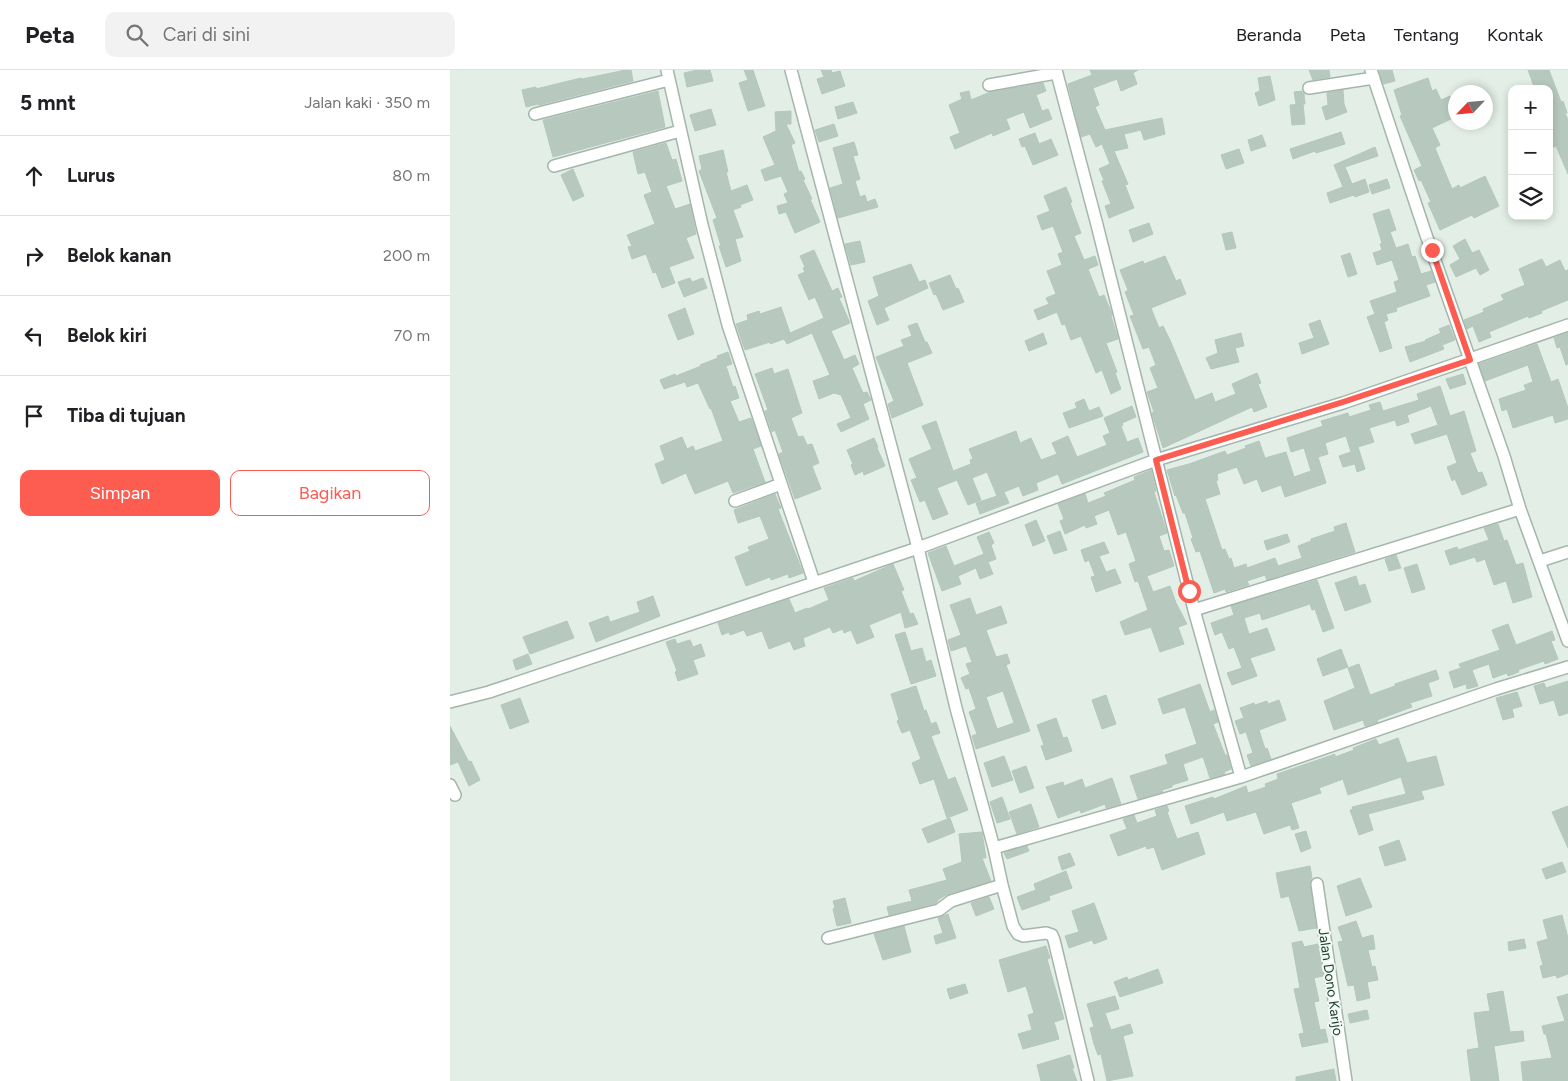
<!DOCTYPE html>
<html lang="id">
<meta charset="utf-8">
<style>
body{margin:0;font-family:Figtree,sans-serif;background:#f2f2f2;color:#202124}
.controls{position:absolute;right:15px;top:15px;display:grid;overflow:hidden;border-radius:10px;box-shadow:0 2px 8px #0003}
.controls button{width:45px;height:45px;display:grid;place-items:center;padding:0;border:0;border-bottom:1px solid #e0e0e0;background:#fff;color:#202124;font:25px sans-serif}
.compass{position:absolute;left:998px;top:15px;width:45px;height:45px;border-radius:50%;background:#fff;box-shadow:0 2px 8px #0003;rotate:244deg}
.stop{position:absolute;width:15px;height:15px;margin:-11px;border:4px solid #fd5d51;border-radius:50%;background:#fff}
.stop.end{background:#fd5d51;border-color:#fff;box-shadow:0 1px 5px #0008}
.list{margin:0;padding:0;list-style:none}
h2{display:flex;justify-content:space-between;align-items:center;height:65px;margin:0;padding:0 20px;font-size:21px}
h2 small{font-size:16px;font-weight:400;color:#757577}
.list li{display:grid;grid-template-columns:32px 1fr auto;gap:15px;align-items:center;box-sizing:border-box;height:80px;padding:0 20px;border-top:1px solid #e0e0e0}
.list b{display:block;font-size:19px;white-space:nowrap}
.list em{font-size:16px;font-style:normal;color:#757577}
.actions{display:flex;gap:10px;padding:15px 20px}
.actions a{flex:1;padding:11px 0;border:1px solid #fd5d51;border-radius:10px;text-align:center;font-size:18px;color:#fd5d51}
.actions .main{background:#fd5d51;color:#fff}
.icon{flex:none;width:28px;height:28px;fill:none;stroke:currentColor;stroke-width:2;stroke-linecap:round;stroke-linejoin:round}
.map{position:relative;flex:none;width:1118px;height:1011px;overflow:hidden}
header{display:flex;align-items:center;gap:30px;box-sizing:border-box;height:70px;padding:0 25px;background:#fff;border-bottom:1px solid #e0e0e0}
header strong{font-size:24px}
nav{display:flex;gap:28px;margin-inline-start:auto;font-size:18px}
.search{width:350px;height:45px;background:#f2f2f2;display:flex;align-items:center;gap:12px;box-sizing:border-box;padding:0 18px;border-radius:10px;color:#757577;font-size:19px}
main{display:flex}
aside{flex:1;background:#fff}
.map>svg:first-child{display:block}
</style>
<header>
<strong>Peta</strong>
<div class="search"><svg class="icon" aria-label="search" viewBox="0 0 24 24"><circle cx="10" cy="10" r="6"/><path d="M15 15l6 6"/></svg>Cari di sini</div>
<nav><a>Beranda</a><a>Peta</a><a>Tentang</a><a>Kontak</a></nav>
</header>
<main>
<aside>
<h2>5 mnt<small>Jalan kaki · 350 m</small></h2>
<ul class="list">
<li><svg class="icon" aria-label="ahead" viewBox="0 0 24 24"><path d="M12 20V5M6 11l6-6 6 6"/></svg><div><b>Lurus</b></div><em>80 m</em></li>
<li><svg class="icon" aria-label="right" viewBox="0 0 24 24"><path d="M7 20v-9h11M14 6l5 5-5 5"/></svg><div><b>Belok kanan</b></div><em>200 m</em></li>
<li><svg class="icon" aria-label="left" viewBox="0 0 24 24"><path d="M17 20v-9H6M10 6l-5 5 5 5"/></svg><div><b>Belok kiri</b></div><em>70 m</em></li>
<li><svg class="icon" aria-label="arrive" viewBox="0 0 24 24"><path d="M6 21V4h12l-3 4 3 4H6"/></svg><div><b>Tiba di tujuan</b></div></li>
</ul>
<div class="actions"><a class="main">Simpan</a><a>Bagikan</a></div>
</aside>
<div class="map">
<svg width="1118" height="1011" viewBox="0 0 1118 1011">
<rect width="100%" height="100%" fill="#e2eee6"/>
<!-- building -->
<path fill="#b7c9bf" stroke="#b4c8bc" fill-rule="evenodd" d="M176,0H181L183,11L89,35L88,34L76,37L72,20L86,17V19L131,8L132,9Z
M247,0H260L263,11L237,17L234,3Z
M294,0H303L315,36L298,41L289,13L298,10Z
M371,0H381L382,3L390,1L395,16L372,24L367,9L374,7Z
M640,0H688L683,3L687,14L671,21L667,9L643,18L649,35L645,37L655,60L712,48L715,64L694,70L691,60L674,64L678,78L664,81L678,114L675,115L684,138L659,148L655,136L661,134L652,111L654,110L649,99L660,94L652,74L646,77L640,64L631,67L618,14L642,5Z
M859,0H879L880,7L863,10Z
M929,0H942L945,11L933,14Z
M1078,0H1099L1111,32L1113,31L1117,43H1115L1118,50V104L1106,76L1099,79V19H1085Z
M820,6L825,30L809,36L805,23L810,21L808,8Z
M978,8L982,21L986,19L991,30L1000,26L1006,38V41L1001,43L1003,48L982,58L990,75L985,78L1002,119L1009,115L1010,118L1035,106L1049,136L1024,148L1022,145L990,160L978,133L981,132L971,110L969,111L964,100L972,96L950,46L952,45L944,20Z
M593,13L596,21L586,25L592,41L598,39L602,49L580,58L574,42L556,49L560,59L543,66L542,63L505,79L500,67L510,63L499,35L512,29L510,23L519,21L521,30L540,22Z
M893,20L894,34L897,42L876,50L872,37L878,35L877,23Z
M208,21L215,57L103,87L93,50Z
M852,21L854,24L855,34H846L844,22Z
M403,32L407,43L388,49L385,37Z
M853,34L855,54L842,55L840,35Z
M261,39L266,55L245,61L240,45Z
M341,41V54H336L345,73L341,75L349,102L351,101L355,109L353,110L362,129H360L370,152L345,163L336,142L329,144L327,136L338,133L334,124L338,122L331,106L315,111L311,100L325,95L313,67L326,61L325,42Z
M384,54L388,66L369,72L365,60Z
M891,62L895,74L866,83L865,81L843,89L840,79Z
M585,63L589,74L601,69L608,85L583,95L575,76L572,77L569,69Z
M812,65L816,76L801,81L798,70Z
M404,72L408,85L403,86L410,109L405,111L410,127L415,125L417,132L425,129L428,137L388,148L380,118L393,114L383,78Z
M216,73L222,90L226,89L232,111L216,116L225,139L240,134L246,164L236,168L244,188L219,197L225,213L212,218L206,202L203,203L196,184L182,189L178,177L182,176L177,165L205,154L194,125L202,122L195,102L188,104L183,82Z
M925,77L928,86L895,97L902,114L915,109L919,122L905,127L904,125L880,133L877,123L893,117L884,95Z
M789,79L794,93L776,99L771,85Z
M273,80L278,102H276L281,121L297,115L303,130L290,135L291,137L283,140L293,167L285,169L291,191L276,197L269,176H271L263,150L267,148L249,101L252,99L249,86Z
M123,99L134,126L123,131L111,105Z
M937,109L940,118L922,124L919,115Z
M616,117L622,132L620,133L631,163L624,166L634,190L645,186L648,195L638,199L649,227L654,225L662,244L661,246L668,269L656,273L667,302L665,303L671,319L661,324L652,300L646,303L631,266L621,270L615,254L612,255L607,242L588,250L584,240L599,234L596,228L606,224L597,201L612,195L608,184L613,182L603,156L592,160L587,146L600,141L594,126Z
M939,139L946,160L940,162L946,178L958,174L962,187L965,186L971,204L981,201L985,212L976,215L980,226L946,238L947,241L936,244L938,250L934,252L942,278L930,282L917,247L925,244L920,231L947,222L944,212L949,210L942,190L927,195L923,183L932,180L930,174L932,173L923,144Z
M699,153L703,164L683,172L679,160Z
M782,162L786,178L776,180L772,164Z
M1015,169L1022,183L1029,180L1039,200L1030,205L1026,198L1006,207L1000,195L1010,189L1003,176Z
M410,171L415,192L401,195L395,174Z
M364,180L382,221L388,218L392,227L389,228L400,253L381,261L394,290L405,285L409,294L402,298L413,323L417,322L421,330L413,334L419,349L391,362L387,354L401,348L391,325L384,323L369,329L363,311L380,305L362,263L337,274L334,269L320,274V272L295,280L286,254L298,250L297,245L309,241L310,244L331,237L340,263L374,248L365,227L359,230L348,205L355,202L353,198L355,197L350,186Z
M900,183L907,204L898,207L891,186Z
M715,186L726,211L730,209L736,224L701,238L709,258L713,256L720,270L745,330L762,323L765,332L786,324L782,314L807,303L811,313L808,314L817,337L804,342L802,337L713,378L702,343L704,342L697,322L708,318L700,298L706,295L699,277L693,279L680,246L684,245L675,222L678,220L670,200L693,191L694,194Z
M1092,189L1096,197L1110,190L1115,201L1118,200V230L1091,241L1092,243L1079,248L1078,246L1039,262L1041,267L1029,272L1023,256L1017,259L1014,250L1034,242L1033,239L1054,230L1051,225L1075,215L1069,199Z
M461,194L469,212L475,210L478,218L434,238L439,250L427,255L418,231L429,226L423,207Z
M500,205L506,219L508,218L514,232L493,240L486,224L484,225L479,213Z
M240,208L242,212L253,208L257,218L234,227L228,212Z
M235,238L244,264L228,270L218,245Z
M870,250L879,274L852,284L849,273L864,268L859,254Z
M467,253L475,272H477L482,283L457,293L473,335L442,348L438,334L444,331L426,287L454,276L451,270L462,266L458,256Z
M999,255L1005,270L992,275L994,279L960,292L955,277L976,271L975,270L991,263L989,259Z
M593,263L597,274L579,281L575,271Z
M791,263L794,276L785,278L789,292L761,299L756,288L768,283L765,270Z
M1118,263V294L1116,295L1110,277L1107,278L1104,268Z
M1087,274L1101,312L1108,309L1118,338V349L1105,353L1103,345L1063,358L1057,339L1052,341L1049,329L1076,320L1074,315L1083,312L1078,295L1035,311L1029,294Z
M278,282L282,294L276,296L283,317L285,316L289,328L280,331L289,352L301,348L311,376L303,379L315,412L283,423L278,411L245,424L236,403L212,414L205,394L215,390L210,376L232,367L237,379L243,376L245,381L273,371L261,338L260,339L248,313L237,317L235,312L214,319L210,310L225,304L226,306L251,296L250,295L268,288L267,286Z
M322,298L324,304L338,299L352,343L341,348L348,367L353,366L357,375L362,374L369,393L362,396L371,419L345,429L329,384L333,382L325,360L322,362L315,341L318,340L305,304Z
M1013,304L1016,314L1000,319L996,309Z
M990,316L1000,346L1014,341L1026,381L1020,383L1028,403L1032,402L1037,415L1012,425L1005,409L1002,411L997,397L1007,393L997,364L965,374L961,364L988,355L981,336L957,345L959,352L947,356L945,350L919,358L924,372L908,377L915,399L907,402L905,394L893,397L889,386L901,382L896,366L875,373L878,384L868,387L876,413L835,427L831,415L812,422L807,409L794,414L787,397L767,404L768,410L766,411L770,424L755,429L772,480L775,479L779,489L781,488L784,498L796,494L797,498L825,488L828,496L852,488L848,476L861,471V469L885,461L884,457L896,453L905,482L817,510L815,505L797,511L799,515L776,522L775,519L764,523L750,481L746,482L741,469L743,468L735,443H733L726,425L725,426L717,400L739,394L775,381L777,385L796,378L795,376L809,371L815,388L836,382L844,407L861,401L854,378L841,382L837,368L873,356L871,351L898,343L899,347L921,340L919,335L930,332L933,341L969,330L967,324Z
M634,329L639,341L649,337L653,346L619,358L613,343L627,338L625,333Z
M682,336L686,347L672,353L673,355L671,356L677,372L688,368L693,382L612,414L608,404L586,413L588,420L573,426L569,416L554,422L559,433L530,444L526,433L547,426L537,402L522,408L531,430L518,435L507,410L487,418L498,444L483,450L475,430L470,432L461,410L467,408L459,389L482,379L472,356L486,351L503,401L521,394L520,390L523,389L519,379L566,361L570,373L581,368L591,390L607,384L602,373L618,366L627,387L657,375L653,366L660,363L654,348Z
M424,368L428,377L427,378L435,396L414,405L413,401L405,405L401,395L403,394L397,380Z
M701,400L706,421L704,422L717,463L709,466L714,481L719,480L724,496L697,506L703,522L720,516L726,533L737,554L728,557L734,574L710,582L701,557L675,565L670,552L698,540L688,511L685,512L679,494L686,491L676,462L668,465L659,440L644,446L647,454L636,458L635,455L615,464L610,451L614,449L608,434L635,424L638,433L656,426L654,423L685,410L684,407Z
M325,424L331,438L328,439L353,503L339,508L338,504L321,510L320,507L296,516L285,487L300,481L298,477L319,469L310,446L288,453L284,440Z
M586,450L595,471L583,476L575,455Z
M1048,454L1054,471L1057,470L1066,495L1073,493L1082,527L1063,533L1056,511L1044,515L1035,489L1027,492L1025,487L1000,495L995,481L1007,477L1008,480L1039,470L1034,458Z
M610,461L617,480L604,484L597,466Z
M539,462L544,473L541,475L546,489L538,492L543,504L530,509L526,498L508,506L511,514L492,521L478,483L496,476L504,496L534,484L527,467Z
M837,464L840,472L817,480L814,471Z
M654,472L659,483L649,486L656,502L665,499L671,513L646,522L641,507L645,506L639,490L635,492L631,480Z
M946,485L951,498L939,501L935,489Z
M443,494L454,520L451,521L460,544L463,543L468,554L455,558L451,542L419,555L424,567L407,574L401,560L394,563L393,559L383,563L380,557L353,568L355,576L344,580L340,571L319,579L312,561L297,566L294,560L280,565L279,562L272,565L268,553L339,529L345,543L357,538L358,539L379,530L374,518L403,508L404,511Z
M967,494L975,519L962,523L954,498Z
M906,506L909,516L915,514L921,532L895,541L885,513Z
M867,510L884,558L873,562L865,539L862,540L860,534L812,550L810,543L794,548L799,564L817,558L825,580L800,588L807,606L782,615L777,603L792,598L784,577L779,579L772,562L765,565L761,553L784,545L781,536Z
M203,526L210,546L146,572L139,553L158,546L160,552L190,542L187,532Z
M520,528L526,545L551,536L557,553L536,560L546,587L557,584L560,593L556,595L580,661L526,679L522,666L527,664L519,642L526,639L519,618L516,619L511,608L520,604L516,594L522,592L516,576L501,581L498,570L511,565L500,535ZM553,621L564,653L547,659L536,627Z
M117,551L124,568L80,584L73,567Z
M1058,554L1066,575L1102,561L1105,570L1101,571L1108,589L1095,594L1094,591L1068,600L1069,602L1058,606L1057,603L1043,608L1039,594L1022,600L1028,616L1017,619L1016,614L1004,618L999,602L1011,598L1009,594L1050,580L1042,560Z
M455,562L461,581L472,578L476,592L481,590L486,606L461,614L445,565Z
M225,569L227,574L240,570L243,577L251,574L255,586L243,590L248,604L228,611L225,602L227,601L216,572Z
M891,579L898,597L873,606L867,589Z
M78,584L82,594L66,600L63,590Z
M909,594L920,625L945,616V614L986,600L989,609L978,613L982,626L960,633L962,637L927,650L928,652L915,656L913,650L884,660L874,631L905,618L898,598Z
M1118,611V643L1109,646L1104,630L1090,634L1084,616L1094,613L1096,618Z
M750,614L760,642L764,640L768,652L763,654L775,685H777L781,699L774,702L775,704L760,708L753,687L733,694L738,710L722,715V717L712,720L713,722L688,729L680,706L718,694L715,685L747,674L735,637L713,644L708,629Z
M466,616L474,641L476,640L481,654L486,652L490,663L481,666L498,710L505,707L518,740L497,748L484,709L470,714L462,693L471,689L460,660L452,663L447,651L449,650L441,624Z
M1067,622L1072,636L1062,639L1064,647L1053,650L1046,628Z
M656,625L666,654L652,659L642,630Z
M70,628L79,652L60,659L51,635Z
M829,630L836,650L809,660L815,679L817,678L821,689L801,696L797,685L803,683L796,662L790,664L785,651L794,648L790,638L804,633L805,635L817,631L818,634Z
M606,648L613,668L617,667L622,681L596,690L591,676L594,675L587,655Z
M0,656L19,692L21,691L30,710L19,716L8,692L0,695Z
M948,668L957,693L986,686L994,715L971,721L974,729L918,744L923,760L909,765L900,740L903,739L902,737L956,724L951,707L898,725L893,709L869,718L871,723L841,733L849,758L842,760L840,755L814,764L806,742L777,751L774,742L741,754L735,736L763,727L764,729L796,716L798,723L816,717L815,714L828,709L827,704L885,684V687L904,680L903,678L926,669L929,675Z
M554,686L563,710L542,717L534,693Z
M576,696L584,718L570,723L562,701Z
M662,708L671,734L656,738L655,734L631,743L630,740L608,748L596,717L613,712L614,716L632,709L635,718Z
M552,727L560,749L547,753L540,732Z
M581,734L589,757L567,764L559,742Z
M717,736L719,741L717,742L727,769L748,762L755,784L712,800L704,777L697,779L696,776L668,786L660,765L677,759L673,749L684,745L687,753L707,746L705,740Z
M1118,736V778L1102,742Z
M500,748L505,762L478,773L472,759Z
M856,761L861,778L851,782L845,764Z
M532,762L536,788H532L541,811L498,824L489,829L486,833L439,845L437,837L462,831L459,820L497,810L493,799L512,792L509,764Z
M949,770L956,790L935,796L929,777Z
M577,776L579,781L557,789L554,783Z
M620,783L625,795L612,800L608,787Z
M1112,792L1116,802L1096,809L1092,799Z
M860,796L862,808L861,809L860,815L866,858L849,861L839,826L831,828L826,803Z
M616,801L622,818L599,826L600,830L572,840L567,827L586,820L584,814Z
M910,808L922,837L896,846L887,816Z
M539,827L544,839L526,846L521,833Z
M395,828L401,853L387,856L383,839L385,838L383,831Z
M644,833L657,869L644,874L642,870L619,878L615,866L629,862L622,841Z
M498,844L506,868L486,874L484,866L493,863L488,848Z
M1112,845L1118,868V904L1107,908L1106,905L1093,908L1090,896L1093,895L1087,872L1098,869L1093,850Z
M906,851L912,868L923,865L925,879L918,880L922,897L925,896L928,910L917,912L920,928L907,931L904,915L898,916L888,872L893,871L888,857Z
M454,856L461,882L433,890L424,864Z
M1074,869L1076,878L1059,881L1058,872Z
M852,871L854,877L868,874L873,906L864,908L869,931L864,932L870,960L875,959L878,972L852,977L849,964L854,963L844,919L850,918L842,873Z
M596,876L600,888L597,889L614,949L604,952L609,969L573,979L568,964L582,960L578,945L584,943L576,916L558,922L549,890Z
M708,899L713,913L670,927L664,912L677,907L678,910Z
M515,914L518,923L500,929L497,919Z
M1053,921L1060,962L1073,961L1074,971L1044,976L1049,1011H1021L1017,980L1029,978L1024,943L1040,941L1037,924Z
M1118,924V1011H1073L1071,992L1102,988L1096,964H1094L1092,956L1115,951L1107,927Z
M665,926L669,939L655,943L661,960L680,954L683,963L673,966L683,1006L657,1011L651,984L648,985L644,974L640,958L644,957L637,934Z
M917,940L919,949L900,953L898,944Z
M620,985L624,998H622L627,1011H591L587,995Z
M884,999L886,1011H846V1007Z"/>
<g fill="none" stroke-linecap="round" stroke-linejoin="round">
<!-- street casing -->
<g stroke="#a4b6ac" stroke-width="14">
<path id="street" d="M217,0L252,155L278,255L364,512
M341,0L468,478L506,638L544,778L552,815L563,856L568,864L573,866L596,863L602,865L604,870L638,1011
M606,0L646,151L744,540L791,707
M921,0L975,162L1054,386L1070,439L1118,571
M539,15L606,3
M859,18L924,8
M85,44L219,10
M104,96L230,61
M285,431L331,414
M1090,491L1118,482
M744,540L1070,439
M0,632L39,622L468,478L706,390L893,333L1118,255
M0,715L5,725
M544,778L791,707L1046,619L1118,597
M867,814L896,1011
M378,868L489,840L501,831L552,815"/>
</g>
<!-- street -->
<use href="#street" stroke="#fff" stroke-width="11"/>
</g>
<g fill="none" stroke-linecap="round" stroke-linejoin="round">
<!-- route -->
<path stroke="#fd5d51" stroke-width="6" d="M739,521L706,390L893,332L1020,290L982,180"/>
</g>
<g text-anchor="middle" stroke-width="4" stroke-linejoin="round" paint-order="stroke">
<!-- street labels -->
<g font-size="14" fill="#204032" stroke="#f3faf5">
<text transform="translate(881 912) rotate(82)" y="5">Jalan Dono Karijo</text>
</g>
</g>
</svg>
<div class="controls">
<button>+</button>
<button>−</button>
<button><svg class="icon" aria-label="layers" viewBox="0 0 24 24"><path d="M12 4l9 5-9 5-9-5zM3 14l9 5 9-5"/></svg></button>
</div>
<svg class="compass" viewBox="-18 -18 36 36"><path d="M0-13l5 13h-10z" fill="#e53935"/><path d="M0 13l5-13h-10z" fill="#757577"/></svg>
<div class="stop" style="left:739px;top:521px"></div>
<div class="stop end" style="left:982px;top:180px"></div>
</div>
</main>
